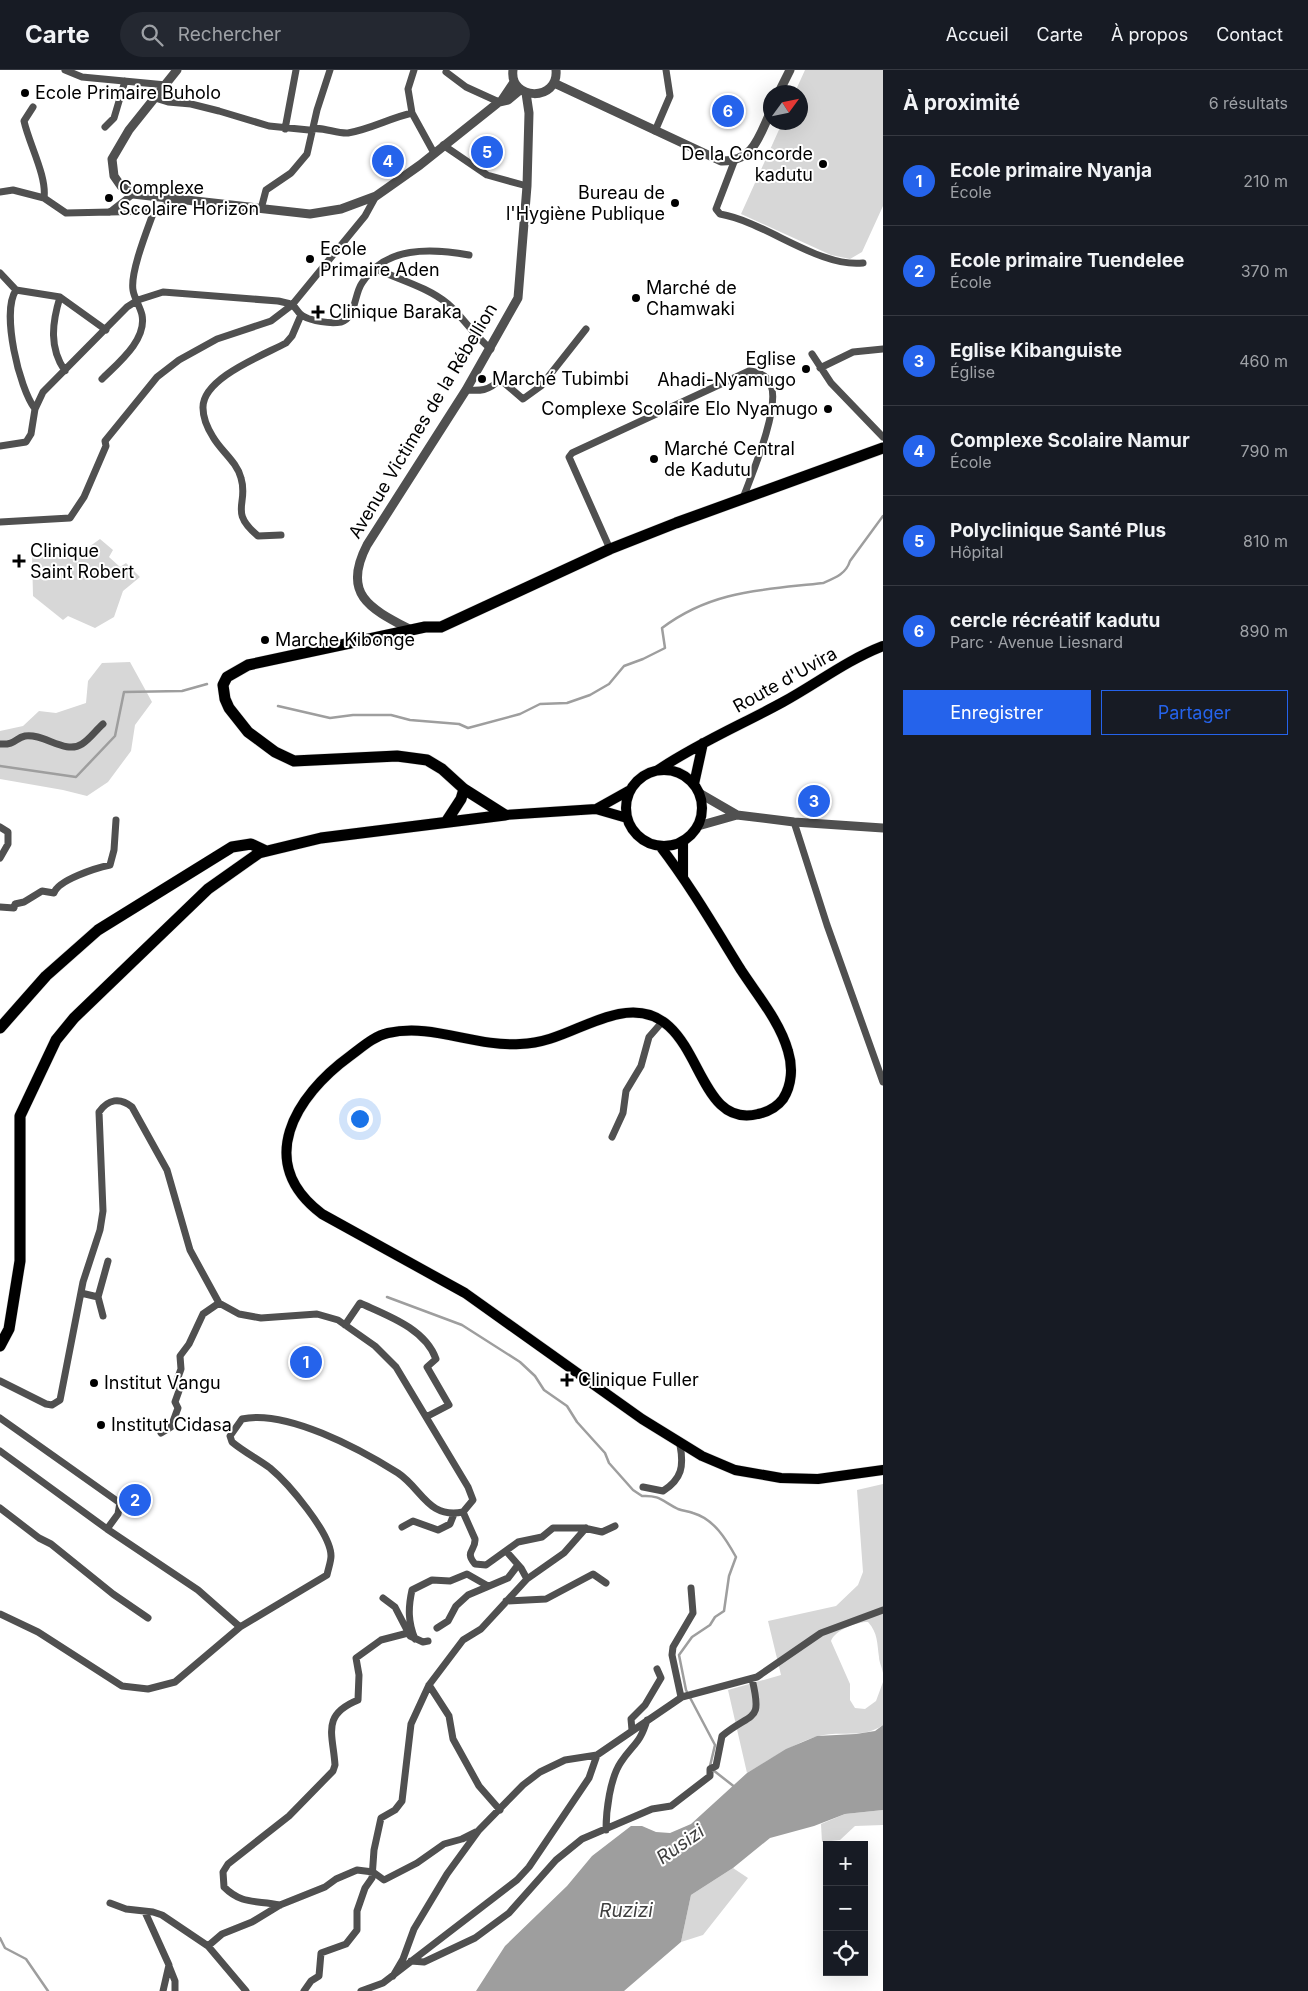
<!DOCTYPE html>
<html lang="fr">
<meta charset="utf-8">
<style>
body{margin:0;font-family:Inter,sans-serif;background:#242831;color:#f1f3f6}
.controls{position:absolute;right:15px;bottom:15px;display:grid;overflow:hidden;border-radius:0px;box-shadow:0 5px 20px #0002}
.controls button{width:45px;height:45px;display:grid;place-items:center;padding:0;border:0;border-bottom:1px solid #363941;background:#171b24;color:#f1f3f6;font:25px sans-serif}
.compass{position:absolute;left:763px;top:15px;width:45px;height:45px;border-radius:50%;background:#171b24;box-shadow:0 5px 20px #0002;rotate:57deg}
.you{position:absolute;left:359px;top:1048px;width:18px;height:18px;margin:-12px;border:4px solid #fff;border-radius:50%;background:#1a73e8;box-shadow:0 0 0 8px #1a73e833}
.badge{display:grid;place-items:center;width:32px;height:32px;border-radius:50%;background:#2563eb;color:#fff;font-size:16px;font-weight:700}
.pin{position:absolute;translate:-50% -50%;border:2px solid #fff;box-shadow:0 1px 5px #0006}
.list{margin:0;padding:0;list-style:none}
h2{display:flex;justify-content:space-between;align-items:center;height:65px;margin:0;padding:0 20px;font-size:21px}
h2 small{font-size:16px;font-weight:400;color:#9ea1a6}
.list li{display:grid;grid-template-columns:32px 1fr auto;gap:15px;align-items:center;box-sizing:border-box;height:90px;padding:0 20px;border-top:1px solid #363941}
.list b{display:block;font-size:19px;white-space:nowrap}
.list p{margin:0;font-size:16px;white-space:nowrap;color:#9ea1a6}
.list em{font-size:16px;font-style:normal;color:#9ea1a6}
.actions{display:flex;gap:10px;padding:15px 20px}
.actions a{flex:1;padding:11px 0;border:1px solid #2563eb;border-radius:0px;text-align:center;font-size:18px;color:#2563eb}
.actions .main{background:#2563eb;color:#fff}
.icon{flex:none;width:28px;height:28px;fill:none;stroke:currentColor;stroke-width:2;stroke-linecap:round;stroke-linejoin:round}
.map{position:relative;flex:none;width:883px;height:1921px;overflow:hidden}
header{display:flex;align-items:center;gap:30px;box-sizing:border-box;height:70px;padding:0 25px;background:#171b24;border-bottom:1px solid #363941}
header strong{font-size:24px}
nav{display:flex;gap:28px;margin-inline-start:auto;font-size:18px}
.search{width:350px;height:45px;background:#242831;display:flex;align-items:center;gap:12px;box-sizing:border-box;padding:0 18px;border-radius:28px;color:#9ea1a6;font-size:19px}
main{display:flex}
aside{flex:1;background:#171b24}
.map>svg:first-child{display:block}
</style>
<header>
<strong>Carte</strong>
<div class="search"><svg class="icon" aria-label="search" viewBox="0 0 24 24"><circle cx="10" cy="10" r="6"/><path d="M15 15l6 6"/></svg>Rechercher</div>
<nav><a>Accueil</a><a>Carte</a><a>À propos</a><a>Contact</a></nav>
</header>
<main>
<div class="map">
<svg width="883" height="1921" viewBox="0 0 883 1921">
<rect width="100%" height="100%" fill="#fff"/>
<!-- green -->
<path fill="#d7d7d7" d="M805,0H883V136L862,182L850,189L831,185L741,144L782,53L801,52V22H795Z
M100,469L113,480L109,487L120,497L126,493L140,507L123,521L114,547L95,558L68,546L63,550L33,526L32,484H79Z
M130,592L152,632L135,655L131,681L108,712L87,726L63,720L0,709V661L23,656L39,641L56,643L86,633L88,611L102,593Z
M883,1414V1603C882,1597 879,1592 879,1587C877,1573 878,1563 868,1552C856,1552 835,1560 831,1571L850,1614V1630L855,1638L865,1639L876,1631L883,1612V1655C862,1670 838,1659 815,1667C791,1675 769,1690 747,1703L728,1620L781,1605L768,1551L836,1536L858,1515L863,1502L857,1420Z
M883,1740V1755L855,1756L840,1770L822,1772L821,1754L845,1744Z
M733,1798L748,1808L703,1865L681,1872L691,1825Z"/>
<!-- water -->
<path fill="#9e9e9e" d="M883,1655V1740L845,1744L814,1756L770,1768L733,1798L691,1825L681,1872L624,1921H476L505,1876L567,1816L592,1786L631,1756H642L656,1762L670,1763L691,1754L747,1703L786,1679L817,1666L856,1664L875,1661Z"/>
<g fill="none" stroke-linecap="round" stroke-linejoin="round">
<!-- stream -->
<path stroke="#9e9e9e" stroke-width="2.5" d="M278,636L330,648L353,645H391L410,650L459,654L468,658L520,644L540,634L567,633L590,625L609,614L624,596L643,589L665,578L662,558C712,520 763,520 823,513C835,508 846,504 850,491L883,446
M0,696L76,707L115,666L124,622L182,621L207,614
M387,1227L462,1255L520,1292L535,1306L544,1320L567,1336L577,1352L605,1383L609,1393L633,1420L642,1426C660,1425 662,1431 678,1439C683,1441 688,1441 693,1443C714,1449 726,1469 736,1487L729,1506L724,1541L715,1547L710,1555L692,1567L679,1585L686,1620L715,1675L710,1696
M713,1700L736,1718
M0,1868L5,1878L26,1889L48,1921"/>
<!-- primary casing -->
<g stroke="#dbdbdb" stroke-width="11">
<path id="primary" d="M626 738a38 38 0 1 1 76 0a38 38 0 1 1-76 0Z
M658,700C698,673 741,655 783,632C816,614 847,590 883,576
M694,714L703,673
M596,739L630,720
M505,745L596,739L627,748
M660,776C690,815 715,858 741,900C758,926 780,952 788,981C793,997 792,1015 783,1029C777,1037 767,1042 758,1044C689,1061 705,927 619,944C584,951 557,973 520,974C474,977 433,953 388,963C374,966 361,978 350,986C295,1026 254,1093 322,1144L465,1223L642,1349L702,1386L735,1400L781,1408L818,1409L883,1400
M683,806V771"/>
</g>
<!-- trunk casing -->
<g stroke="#dbdbdb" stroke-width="12">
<path id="trunk" d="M505,745L464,719L442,699L427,690L397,686L294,691L275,682L248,662L229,638L225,629L223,615L227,607L248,595L425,557H441L610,479L676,453L883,378
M446,752L461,729L464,719
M0,958L46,906L98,860L232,777L251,774L266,781
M0,1276L9,1259L20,1191V1046L56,970L74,948L208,819L259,783L321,768L505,745"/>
</g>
<!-- minor -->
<path stroke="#505050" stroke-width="7" d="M65,0L82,7L166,15
M414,0L408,19L412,43L434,83
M446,2L466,17L499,32
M155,28L168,32L191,34L219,41L269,56L309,60C319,55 336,64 348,63C371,59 390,48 412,43
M33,37L24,51C29,74 47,106 44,128
M105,57L114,48L125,11
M285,59L296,0
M655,61L670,26L666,0
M443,75L487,105L527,116
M734,92L716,139L720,144C766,152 819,198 863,193
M0,122L13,120L44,128L66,143L154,141L177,130
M261,139L266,120L291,103L307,84L317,40L330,0
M110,142L133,124
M374,198C397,209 428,217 448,234C464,248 473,265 491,279
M0,203L16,220C1,242 19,318 35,339
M16,220L60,227L106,260
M60,227C52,253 49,278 65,301
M812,284L831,313L883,367
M820,298L853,282L883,279
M102,309C118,293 147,270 142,245C140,236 134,228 133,220C130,202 148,158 154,141
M466,320C480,321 489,321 499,310L502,311L523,329L541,316L586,259
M0,376L26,372L31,364L35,339L43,322L127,237L138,230L163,222L278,231C282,232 289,233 292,235C297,238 298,244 303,246C312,251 330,254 341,252C356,248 354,224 362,213C385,176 431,178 469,185
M0,452L70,448L84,427L106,376L105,371L157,307L179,290L217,269L271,251L292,235L365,146L376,126
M281,465L258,466C228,441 249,434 241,408C237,392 221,381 213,367C208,359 203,348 203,338C202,308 264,285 286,273L292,266L301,245
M610,479L569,387L572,383L749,301C758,302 768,305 771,315C780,338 752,404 743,428
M0,674C16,675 15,668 25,666C44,663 65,685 82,674C90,669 96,660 103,654
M794,752L827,855L883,1012
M0,757L8,762V774L0,788
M0,837L14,838L15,834L24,832L42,821L54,823C58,810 96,798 110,795L114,780L116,750
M612,1067L623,1043L626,1021L641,996L649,967L663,951
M81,1223L98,1227L103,1246
M98,1227L108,1191
M345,1255L360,1233C386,1245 425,1258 436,1289L427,1297L449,1335L426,1347
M0,1311L46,1334L52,1335L60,1330L83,1212L100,1160L103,1141L99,1042C108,1029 120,1027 132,1037L167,1100L190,1180L219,1233L239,1244L261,1248L317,1244L338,1250L375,1276L396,1297L468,1417L473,1430L463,1442C428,1449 422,1419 398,1403C360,1379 286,1339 242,1349L230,1366L232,1372C244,1382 258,1389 270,1398C288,1413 331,1463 331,1486C331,1492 328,1499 327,1505L240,1557L175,1612L148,1619L122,1616L38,1562L0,1544
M0,1348L120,1433L118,1444L107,1459
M161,1363L171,1357L178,1338L175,1332L180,1318L177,1310L181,1299L180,1286L189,1274L203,1244L219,1233
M0,1381L107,1459L198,1520L240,1557
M643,1417L663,1421C682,1409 684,1396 680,1375
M0,1438L39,1468L51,1474L113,1524L148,1548
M463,1442L475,1469C476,1481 464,1481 475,1494L486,1495L518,1472L542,1467L553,1458H584L602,1462L615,1456
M402,1457L413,1451L438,1460L450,1454L454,1444
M527,1509L564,1483L586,1458
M383,1528L395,1537L410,1566L423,1572L428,1571
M506,1531L546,1529L593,1504L606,1513
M437,1558L448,1551L456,1536L468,1525L508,1508L518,1495
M415,1569C408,1552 408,1538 412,1520L432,1510L450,1511L467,1504L488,1516
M429,1615L449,1646L453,1669L479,1716L500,1740
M681,1627L672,1585L673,1577L693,1543L691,1518
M632,1660L631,1649L645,1635L661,1608L657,1599
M606,1760C606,1741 610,1708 621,1692C633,1674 640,1674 647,1650
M110,1833L126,1839L153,1842L162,1845L208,1876L222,1864L252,1852L280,1835L325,1817L336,1809L357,1800L373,1802L384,1810L417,1793L444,1774L462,1769L476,1762
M280,1835C256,1830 242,1835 224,1817L223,1802L228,1794L289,1746L333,1701L335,1695C333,1664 321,1645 358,1630L359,1605L356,1588L381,1570L408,1563
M145,1842L169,1895L163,1921
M208,1876L246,1921
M411,1891L424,1892L475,1868L509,1843L556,1790L582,1769L652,1739L671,1736L710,1706V1699L716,1696L722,1666C752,1641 763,1654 752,1609
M169,1896L175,1911V1921
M393,1906L403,1889L414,1859L447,1804L479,1760L523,1715L540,1702L565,1690L597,1685L682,1627L757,1607L821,1563L883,1540
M304,1921L311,1911L319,1906L321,1883L346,1874L357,1860V1841L365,1818L372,1808L374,1780L381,1748L395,1740L402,1731L411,1654L429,1615L463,1570L481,1559L527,1509L521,1498L506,1481
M361,1921L383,1913L517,1810L529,1797L589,1708L597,1685"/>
<!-- tertiary -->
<path stroke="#505050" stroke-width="9" d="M177,0L129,60L112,89L114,106L121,116L133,124L310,144L341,139L376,126L386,119L420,95L499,32L508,30L520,20
M513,0C509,31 559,32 556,0
M554,13L721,91C754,92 759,66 771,41
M779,22L790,0
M502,30L514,12
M411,560C371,539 341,525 367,475L466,320L518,228L527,116L529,43L526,23
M699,723L737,745
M698,756L737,745L794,752L883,758"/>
<!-- primary -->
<use href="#primary" stroke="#000" stroke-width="10"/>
<!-- trunk -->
<use href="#trunk" stroke="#000" stroke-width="11"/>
</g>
<!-- markers -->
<g fill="#000" stroke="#fff" stroke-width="2">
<circle cx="25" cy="23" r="5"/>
<circle cx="823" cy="94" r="5"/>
<circle cx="109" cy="128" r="5"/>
<circle cx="675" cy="133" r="5"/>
<circle cx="310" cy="189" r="5"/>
<circle cx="636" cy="228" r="5"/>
<path d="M315.5 234.5h5v5h5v5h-5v5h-5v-5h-5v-5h5z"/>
<circle cx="806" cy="299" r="5"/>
<circle cx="482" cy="309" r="5"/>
<circle cx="828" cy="339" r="5"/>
<circle cx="654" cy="389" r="5"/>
<path d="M16.5 483.5h5v5h5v5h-5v5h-5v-5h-5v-5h5z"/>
<circle cx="265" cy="570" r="5"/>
<path d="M564.5 1302.5h5v5h5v5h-5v5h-5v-5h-5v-5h5z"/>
<circle cx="94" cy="1313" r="5"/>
<circle cx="101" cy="1355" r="5"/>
</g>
<g text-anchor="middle" stroke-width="4" stroke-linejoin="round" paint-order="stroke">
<!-- poi labels -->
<g font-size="18" fill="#000" stroke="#fff" text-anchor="start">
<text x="35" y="29">Ecole Primaire Buholo</text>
<text x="813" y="90" text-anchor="end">De la Concorde<tspan x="813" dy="21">kadutu</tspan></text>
<text x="119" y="124">Complexe<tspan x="119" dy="21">Scolaire Horizon</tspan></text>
<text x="665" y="129" text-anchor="end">Bureau de<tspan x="665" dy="21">l'Hygiène Publique</tspan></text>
<text x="320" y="185">Ecole<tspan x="320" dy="21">Primaire Aden</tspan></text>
<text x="646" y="224">Marché de<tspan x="646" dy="21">Chamwaki</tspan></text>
<text x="329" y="248">Clinique Baraka</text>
<text x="796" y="295" text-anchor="end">Eglise<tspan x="796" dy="21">Ahadi-Nyamugo</tspan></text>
<text x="492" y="315">Marché Tubimbi</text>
<text x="818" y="345" text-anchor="end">Complexe Scolaire Elo Nyamugo</text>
<text x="664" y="385">Marché Central<tspan x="664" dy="21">de Kadutu</tspan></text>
<text x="30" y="487">Clinique<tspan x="30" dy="21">Saint Robert</tspan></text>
<text x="275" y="576">Marche Kibonge</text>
<text x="578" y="1316">Clinique Fuller</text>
<text x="104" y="1319">Institut Vangu</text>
<text x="111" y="1361">Institut Cidasa</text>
</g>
<!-- street labels -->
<g font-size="18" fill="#000" stroke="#fff">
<text transform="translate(423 351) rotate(-59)" y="6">Avenue Victimes de la Rébellion</text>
<text transform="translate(785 610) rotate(-29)" y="6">Route d'Uvira</text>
</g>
<!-- water labels -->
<g font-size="19" font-style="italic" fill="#3f3f3f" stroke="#fff">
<text transform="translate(680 1774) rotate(-35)" y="7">Rusizi</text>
<text x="626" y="1847">Ruzizi</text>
</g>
</g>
</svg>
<div class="controls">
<button>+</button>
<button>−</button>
<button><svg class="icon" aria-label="locate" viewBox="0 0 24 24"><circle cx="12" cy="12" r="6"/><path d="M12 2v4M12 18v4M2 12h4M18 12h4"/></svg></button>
</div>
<svg class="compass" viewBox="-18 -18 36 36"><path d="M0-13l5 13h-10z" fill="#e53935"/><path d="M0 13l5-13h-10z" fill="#9ea1a6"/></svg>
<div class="you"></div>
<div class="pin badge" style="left:306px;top:1292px">1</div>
<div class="pin badge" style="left:135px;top:1430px">2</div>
<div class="pin badge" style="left:814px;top:731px">3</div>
<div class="pin badge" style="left:388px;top:91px">4</div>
<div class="pin badge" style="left:487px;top:82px">5</div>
<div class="pin badge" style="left:728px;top:41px">6</div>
</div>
<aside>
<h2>À proximité<small>6 résultats</small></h2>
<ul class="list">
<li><span class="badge">1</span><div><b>Ecole primaire Nyanja</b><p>École</p></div><em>210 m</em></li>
<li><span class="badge">2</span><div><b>Ecole primaire Tuendelee</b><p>École</p></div><em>370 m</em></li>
<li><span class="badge">3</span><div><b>Eglise Kibanguiste</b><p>Église</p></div><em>460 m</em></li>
<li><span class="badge">4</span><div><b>Complexe Scolaire Namur</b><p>École</p></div><em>790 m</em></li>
<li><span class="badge">5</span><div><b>Polyclinique Santé Plus</b><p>Hôpital</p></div><em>810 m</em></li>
<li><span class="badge">6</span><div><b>cercle récréatif kadutu</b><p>Parc · Avenue Liesnard</p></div><em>890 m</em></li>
</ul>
<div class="actions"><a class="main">Enregistrer</a><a>Partager</a></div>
</aside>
</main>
